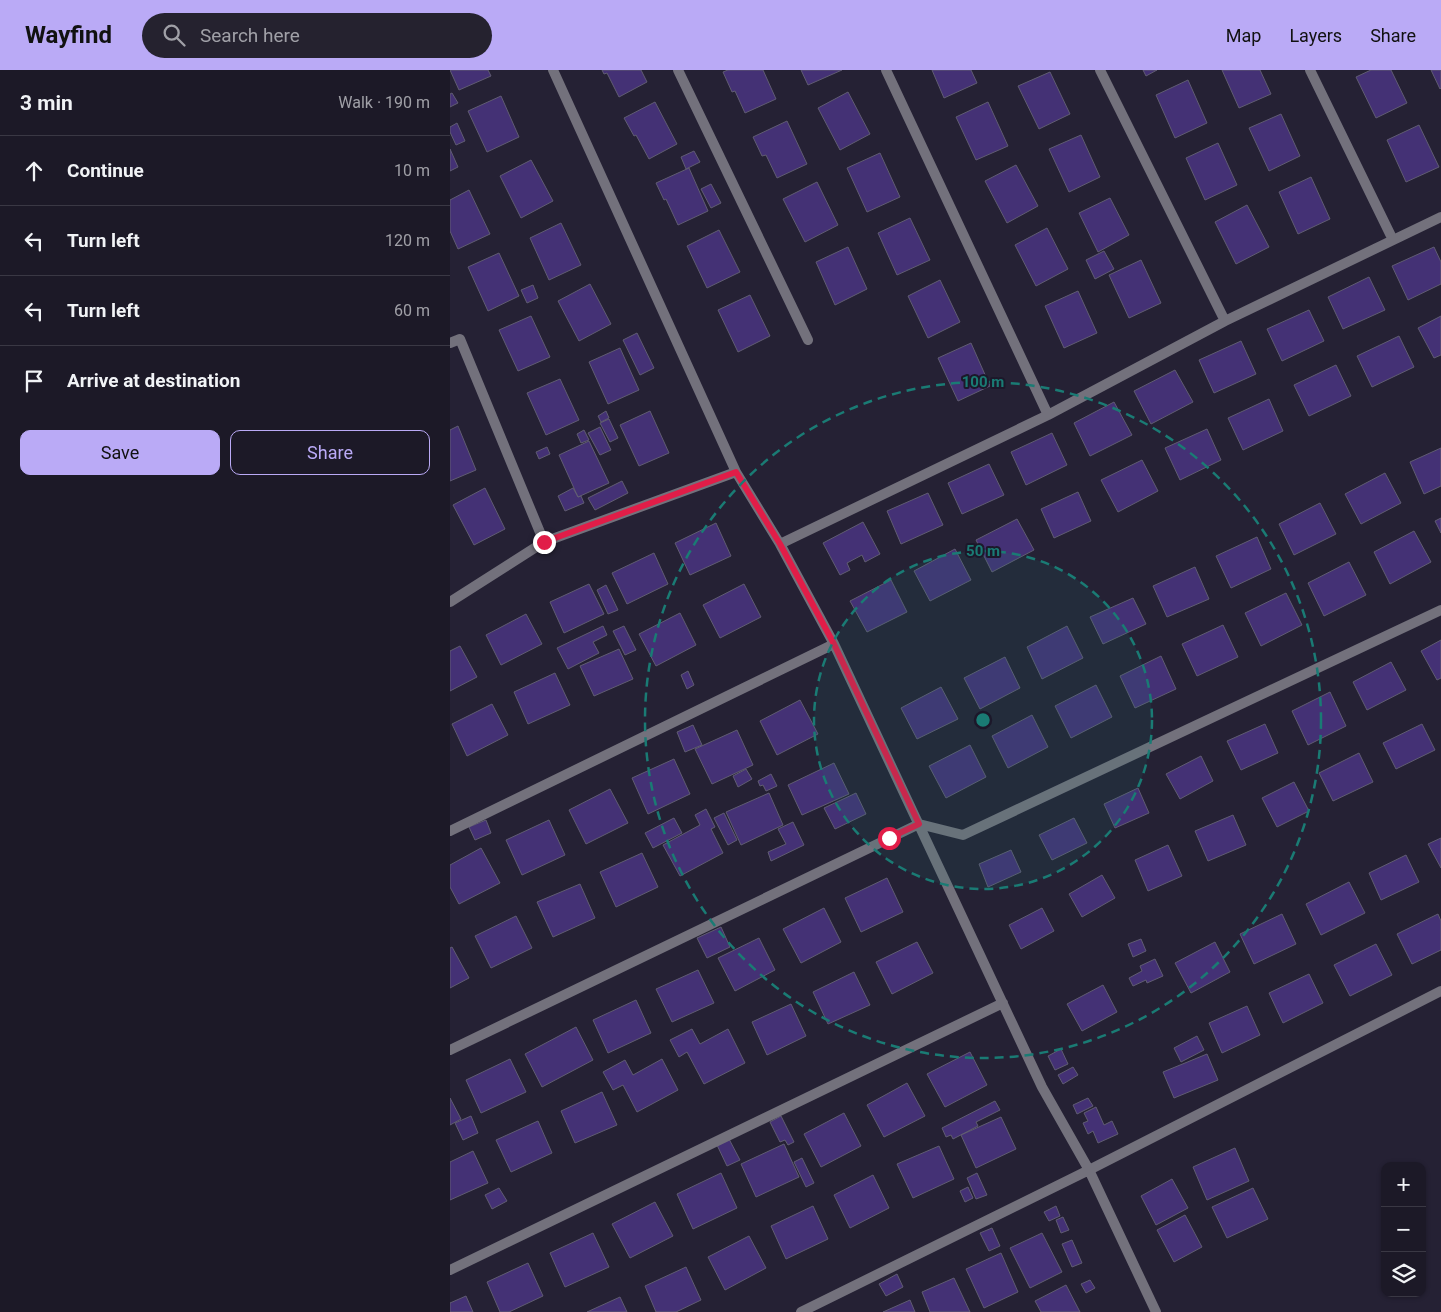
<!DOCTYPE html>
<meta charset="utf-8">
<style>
body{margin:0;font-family:Roboto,sans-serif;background:#25222f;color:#f1f3f6}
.controls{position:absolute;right:15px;bottom:15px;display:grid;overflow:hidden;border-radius:10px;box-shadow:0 1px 4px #0004}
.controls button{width:45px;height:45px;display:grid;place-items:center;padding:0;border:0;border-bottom:1px solid #3a3844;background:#1c1927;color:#f1f3f6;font:25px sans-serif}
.stop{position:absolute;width:15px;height:15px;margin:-11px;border:4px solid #e11d48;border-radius:50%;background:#fff}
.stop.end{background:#e11d48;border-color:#fff;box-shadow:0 1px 5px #0008}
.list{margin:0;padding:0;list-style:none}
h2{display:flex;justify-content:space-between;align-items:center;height:65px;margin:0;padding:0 20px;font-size:21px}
h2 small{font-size:16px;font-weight:400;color:#a0a0a7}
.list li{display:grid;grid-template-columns:32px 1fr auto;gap:15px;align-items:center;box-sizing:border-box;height:70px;padding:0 20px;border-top:1px solid #3a3844}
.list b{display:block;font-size:19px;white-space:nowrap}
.list em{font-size:16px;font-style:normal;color:#a0a0a7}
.actions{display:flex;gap:10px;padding:15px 20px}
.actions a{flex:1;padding:11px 0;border:1px solid #baaaf6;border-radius:10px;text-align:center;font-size:18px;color:#baaaf6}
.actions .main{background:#baaaf6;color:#111}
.icon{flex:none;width:28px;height:28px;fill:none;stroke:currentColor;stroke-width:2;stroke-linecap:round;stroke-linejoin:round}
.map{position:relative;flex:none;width:991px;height:1242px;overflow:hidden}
header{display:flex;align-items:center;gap:30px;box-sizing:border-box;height:70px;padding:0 25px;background:#baaaf6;color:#111}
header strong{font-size:24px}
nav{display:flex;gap:28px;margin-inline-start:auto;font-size:18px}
.search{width:350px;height:45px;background:#25222f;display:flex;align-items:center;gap:12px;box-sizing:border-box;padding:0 18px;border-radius:28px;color:#a0a0a7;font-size:19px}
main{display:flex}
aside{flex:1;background:#1c1927}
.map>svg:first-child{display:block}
</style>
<header>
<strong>Wayfind</strong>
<div class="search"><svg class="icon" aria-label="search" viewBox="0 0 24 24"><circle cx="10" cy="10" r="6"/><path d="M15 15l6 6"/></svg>Search here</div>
<nav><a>Map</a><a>Layers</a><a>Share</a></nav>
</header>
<main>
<aside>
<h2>3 min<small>Walk · 190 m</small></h2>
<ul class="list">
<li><svg class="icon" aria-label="ahead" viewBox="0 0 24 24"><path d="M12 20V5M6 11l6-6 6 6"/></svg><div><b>Continue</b></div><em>10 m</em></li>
<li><svg class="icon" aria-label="left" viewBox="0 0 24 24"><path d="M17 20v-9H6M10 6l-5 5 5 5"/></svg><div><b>Turn left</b></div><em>120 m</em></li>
<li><svg class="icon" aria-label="left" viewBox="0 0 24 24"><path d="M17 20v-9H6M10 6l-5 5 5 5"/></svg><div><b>Turn left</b></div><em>60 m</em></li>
<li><svg class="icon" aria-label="arrive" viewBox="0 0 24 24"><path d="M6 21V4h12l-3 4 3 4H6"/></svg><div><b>Arrive at destination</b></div></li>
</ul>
<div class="actions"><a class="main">Save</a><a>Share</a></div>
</aside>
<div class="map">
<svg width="991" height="1242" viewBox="0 0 991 1242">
<rect width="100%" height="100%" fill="#252134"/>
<!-- building -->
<path fill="#443175" stroke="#605c72" d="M0,0H38L41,6L9,20Z
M152,0H191L197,12L169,27L157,3L154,4Z
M278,0H313L326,29L295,43L285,21L282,22L273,2Z
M351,0H392L358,15Z
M482,0H521L527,13L494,28Z
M693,0H707L696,6Z
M772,0H810L821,24L789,38Z
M921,0H941L957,33L926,48L906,7Z
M981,0H991V18L990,19Z
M600,2L620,44L589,59L568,16Z
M738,10L757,53L725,68L706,25Z
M398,22L420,64L390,80L368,38Z
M2,23L8,33L0,37V24Z
M51,26L69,67L37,82L18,41Z
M205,32L227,74L199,89L186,65L184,66L174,48Z
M538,32L558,76L526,90L506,47Z
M831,44L850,86L819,101L799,58Z
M337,51L357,94L327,108L316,85L312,86L303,67Z
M7,53L15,71L6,75L0,62V57Z
M969,55L989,97L956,112L937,70Z
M631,65L650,107L619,122L599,79Z
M768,73L787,115L755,130L736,88Z
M0,79L8,97L0,101Z
M244,81L250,92L236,99L231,87Z
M430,83L450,127L417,142L397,98Z
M81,90L103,131L71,148L50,106Z
M566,95L588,136L557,153L535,111Z
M239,98L258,141L228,155L216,129L214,130L206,113Z
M861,107L880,149L848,164L829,122Z
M367,112L388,155L355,172L333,129Z
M261,114L271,133L261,138L251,119Z
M19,120L40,164L8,179L0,161V130Z
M660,128L679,165L648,182L629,143Z
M797,135L819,177L786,194L765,152Z
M460,148L480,190L447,205L428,163Z
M111,153L131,195L99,210L80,168Z
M597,158L618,199L586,216L565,175Z
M269,160L290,202L257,218L237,176Z
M398,177L417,219L385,235L366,192Z
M984,177L991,192V214L958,230L942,196Z
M654,181L664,199L645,209L636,190Z
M49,183L69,226L38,241L18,197Z
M691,190L711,233L679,248L659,205Z
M919,207L935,240L893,259L878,227Z
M490,210L510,252L478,268L458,226Z
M140,214L161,254L129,271L108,231Z
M83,215L88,228L77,233L71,220Z
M628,221L647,263L614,278L595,236Z
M300,225L320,266L288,282L268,240Z
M859,240L874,271L832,291L817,259Z
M81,246L100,287L68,301L49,260Z
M991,246V285L984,288L968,258Z
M187,263L204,298L190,305L173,270Z
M949,266L964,297L922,317L907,286Z
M791,271L806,304L764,323L749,290Z
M521,273L540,316L508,331L488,288Z
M170,278L189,320L158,334L139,292Z
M886,295L901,326L859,346L844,315Z
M725,300L743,332L701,354L684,321Z
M110,309L129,350L96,365L77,323Z
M819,329L833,361L793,380L778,348Z
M664,332L682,365L640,386L624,353Z
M156,341L159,348L151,352L148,346Z
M200,341L219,383L189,396L170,355Z
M159,349L168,368L160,372L150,353Z
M8,356L26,400L0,411V360Z
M150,357L161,380L150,385L138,363Z
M757,359L771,390L730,410L715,378Z
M134,360L139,370L131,373L127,364Z
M602,363L617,395L576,415L561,382Z
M139,371L159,413L128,427L109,385Z
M97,377L100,384L89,389L86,382Z
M991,378V416L974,424L960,392Z
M692,390L708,421L668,442L651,410Z
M539,394L554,425L512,444L498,413Z
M935,403L951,433L911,454L895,424Z
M172,411L178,423L145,440L138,428Z
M35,418L55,459L24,475L3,435Z
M123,418L128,427L131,426L134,433L115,441L108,426Z
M628,422L641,451L604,468L591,439Z
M478,423L493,455L451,474L437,441Z
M870,433L886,464L844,485L829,454Z
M991,448V463L985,451Z
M567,449L584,480L542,502L526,470Z
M413,452L430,484L415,492L412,485L397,493L400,500L390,505L373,473Z
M266,453L281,486L240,505L225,473Z
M964,461L981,492L940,514L924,482Z
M807,467L821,499L781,518L766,486Z
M505,479L521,510L480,531L464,501Z
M204,483L218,514L177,534L162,503Z
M899,492L916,525L874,546L858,513Z
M745,497L759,529L717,547L703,516Z
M441,510L457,542L417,562L400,531Z
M139,514L154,544L114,563L100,532Z
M294,514L311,547L270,568L253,535Z
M156,515L168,540L158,544L147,520Z
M836,523L852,555L811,576L795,543Z
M683,528L696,554L653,574L640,547Z
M230,543L246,575L206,596L189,564Z
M76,544L92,574L51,595L36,565Z
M773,555L788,587L747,606L732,574Z
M153,556L157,565L143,572L149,583L118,599L107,578Z
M174,556L186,580L175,585L163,561Z
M617,556L633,588L592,609L577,577Z
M991,570V608L987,610L971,581Z
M10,576L27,607L0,621V581Z
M169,579L183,609L144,626L130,596Z
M711,586L726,619L685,638L670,606Z
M555,587L570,618L530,639L514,608Z
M941,592L956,620L917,640L903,612Z
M238,601L244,615L237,619L231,605Z
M105,603L120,635L78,654L64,622Z
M646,615L662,647L621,668L605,636Z
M491,617L508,649L467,669L451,638Z
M880,622L896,656L858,675L842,641Z
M350,630L368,664L327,685L310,651Z
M42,634L58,665L17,686L2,654Z
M582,645L598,677L558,698L542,666Z
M815,654L828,683L791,700L777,671Z
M972,654L985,680L946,699L933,673Z
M243,655L252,675L235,682L227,662Z
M287,660L303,695L262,714L245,679Z
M520,675L536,707L496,728L479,696Z
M909,683L923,712L883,731L869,703Z
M751,686L763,711L730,729L716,704Z
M224,689L240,724L198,744L182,708Z
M384,693L399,724L352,745L338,715Z
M296,699L302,709L288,717L283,706Z
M321,704L327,716L316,721L313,715L310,716L308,711Z
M844,712L859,741L827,757L812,728Z
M688,718L699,743L665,758L654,734Z
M160,719L178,753L136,774L119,740Z
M319,723L333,755L291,775L276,742Z
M406,723L416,744L385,759L374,738Z
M256,739L265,757L261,759L273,783L230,806L213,775L250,755L245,745Z
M274,743L287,770L278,775L264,748Z
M783,745L796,775L758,791L745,761Z
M224,748L232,763L203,778L195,763Z
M624,748L637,773L602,790L589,765Z
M36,750L41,763L25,770L19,757Z
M99,750L115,785L72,805L56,770Z
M343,752L354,775L321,791L318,782L336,774L328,759Z
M991,768V798L978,774Z
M718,775L732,806L698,821L685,790Z
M31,778L50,813L9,834L0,817V795Z
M561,780L571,802L538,817L529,794Z
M192,783L208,817L166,837L150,802Z
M956,785L969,812L931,830L919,803Z
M652,805L665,828L632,847L619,824Z
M437,808L453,842L411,862L395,828Z
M899,812L915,843L871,865L856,834Z
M130,814L145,848L103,867L87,832Z
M374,838L391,872L351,893L333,859Z
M592,838L604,861L571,879L559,855Z
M832,844L846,874L804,894L790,864Z
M988,844L991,851V880L962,894L947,864Z
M66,846L82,878L41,898L25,866Z
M271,857L280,877L257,888L247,868Z
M309,868L325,900L285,921L268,888Z
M691,869L696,881L683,887L678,874Z
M467,872L483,903L442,924L426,892Z
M765,872L780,902L741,923L725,893Z
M926,874L942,905L900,926L884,895Z
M2,877L19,908L0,918V878Z
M705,889L713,906L697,913L696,910L683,916L679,908L692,901L690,896Z
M248,900L264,933L222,952L206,919Z
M404,902L420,935L378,954L363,922Z
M859,904L873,933L833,953L819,923Z
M653,915L667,942L632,961L617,934Z
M186,930L201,963L158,983L143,950Z
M341,934L356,966L317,985L302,952Z
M797,936L810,965L772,983L759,953Z
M126,957L143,990L92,1017L75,984Z
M242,959L250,974L278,959L295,993L254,1014L237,982L229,987L220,970Z
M747,966L754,980L731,992L724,978Z
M611,979L618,994L605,1000L598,986Z
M520,982L537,1015L495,1037L477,1004Z
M757,984L768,1010L724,1028L713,1002Z
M60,989L76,1022L31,1043L16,1010Z
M212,989L228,1020L187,1042L173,1015L163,1020L153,1002L175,990L183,1005Z
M623,997L628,1005L613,1014L608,1005Z
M457,1013L475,1046L434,1067L417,1035Z
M152,1022L167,1055L125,1073L111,1041Z
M0,1028L11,1049L0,1055Z
M638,1028L643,1036L627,1044L623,1035Z
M545,1031L550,1040L526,1052L528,1056L503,1069L501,1065L496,1067L492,1058Z
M646,1037L654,1055L662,1051L668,1064L648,1073L643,1061L638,1064L633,1053L638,1051L634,1043Z
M394,1043L411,1076L371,1097L354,1064Z
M21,1046L28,1063L13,1070L5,1053Z
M331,1046L344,1072L338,1075L335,1070L330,1072L320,1052Z
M551,1047L566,1079L526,1098L511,1065Z
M88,1051L102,1083L61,1102L46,1070Z
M279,1069L290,1090L277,1096L267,1075Z
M334,1074L349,1107L306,1127L291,1094Z
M489,1076L504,1109L463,1128L447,1094Z
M785,1078L799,1111L757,1130L743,1097Z
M23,1081L38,1113L0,1130V1092Z
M352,1088L364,1113L356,1117L344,1092Z
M271,1103L287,1138L243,1159L227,1124Z
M527,1103L537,1125L526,1129L517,1108Z
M423,1105L439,1138L400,1158L384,1125Z
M722,1109L738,1138L706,1155L691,1126Z
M518,1117L523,1128L515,1132L510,1121Z
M49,1118L57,1131L42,1139L35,1125Z
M803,1118L818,1149L777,1168L762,1137Z
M205,1132L223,1166L180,1188L162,1154Z
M363,1136L378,1169L336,1189L321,1156Z
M606,1136L610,1146L599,1151L594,1142Z
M735,1145L752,1177L724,1192L707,1160Z
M613,1147L619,1160L611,1163L606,1150Z
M542,1158L550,1176L539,1181L530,1163Z
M143,1163L159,1197L115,1217L100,1183Z
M592,1163L612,1202L580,1218L560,1178Z
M299,1166L316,1198L275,1220L258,1187Z
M622,1170L632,1193L622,1197L612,1174Z
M551,1183L568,1222L534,1238L516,1199Z
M78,1193L93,1226L59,1242H50L37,1212Z
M236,1197L251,1230L226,1242H206L195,1216Z
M447,1204L453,1217L436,1226L429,1214Z
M504,1208L520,1242H480L472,1222Z
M640,1210L645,1218L636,1223L631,1214Z
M616,1215L630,1242H591L585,1231Z
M16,1226L23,1242H0V1233Z
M170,1227L177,1242H137Z
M460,1230L465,1242H433Z"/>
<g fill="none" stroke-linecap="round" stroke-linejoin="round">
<!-- street -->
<path stroke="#73717c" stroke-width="10" d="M103,0L286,402L330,474
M228,0L358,270
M436,0L598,345
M650,0L775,251
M860,0L943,170
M0,273L10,269L94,472
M0,532L94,472L286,402
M384,574L592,1017L639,1100L706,1242
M0,761L384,574L330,474L598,345L775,251L991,147
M0,980L469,754L513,765L991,540
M0,1200L553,933
M351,1242L639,1100L991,921"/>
</g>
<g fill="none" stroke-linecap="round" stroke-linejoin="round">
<!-- route -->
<path stroke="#e11d48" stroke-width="6" d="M94,472L286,402L330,474L384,574L469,754L439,768"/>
</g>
<!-- distance rings -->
<circle cx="533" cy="650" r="169" fill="#1a7b74" fill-opacity=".12"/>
<g fill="none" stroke="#1a7b74" stroke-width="2.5" stroke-dasharray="9 6">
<circle cx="533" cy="650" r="169"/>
<circle cx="533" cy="650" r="338"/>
</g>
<circle cx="533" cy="650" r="8" fill="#1a7b74" stroke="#1c182a" stroke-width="2.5"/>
<g font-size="15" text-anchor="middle" font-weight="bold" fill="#1a7b74" stroke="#1c182a" stroke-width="4" stroke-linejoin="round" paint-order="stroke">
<text x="533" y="317">100 m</text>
<text x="533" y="486">50 m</text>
</g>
</svg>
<div class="controls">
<button>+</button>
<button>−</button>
<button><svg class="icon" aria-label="layers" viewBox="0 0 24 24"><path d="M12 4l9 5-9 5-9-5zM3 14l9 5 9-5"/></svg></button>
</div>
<div class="stop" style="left:439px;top:768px"></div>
<div class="stop end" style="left:94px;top:472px"></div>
</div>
</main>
